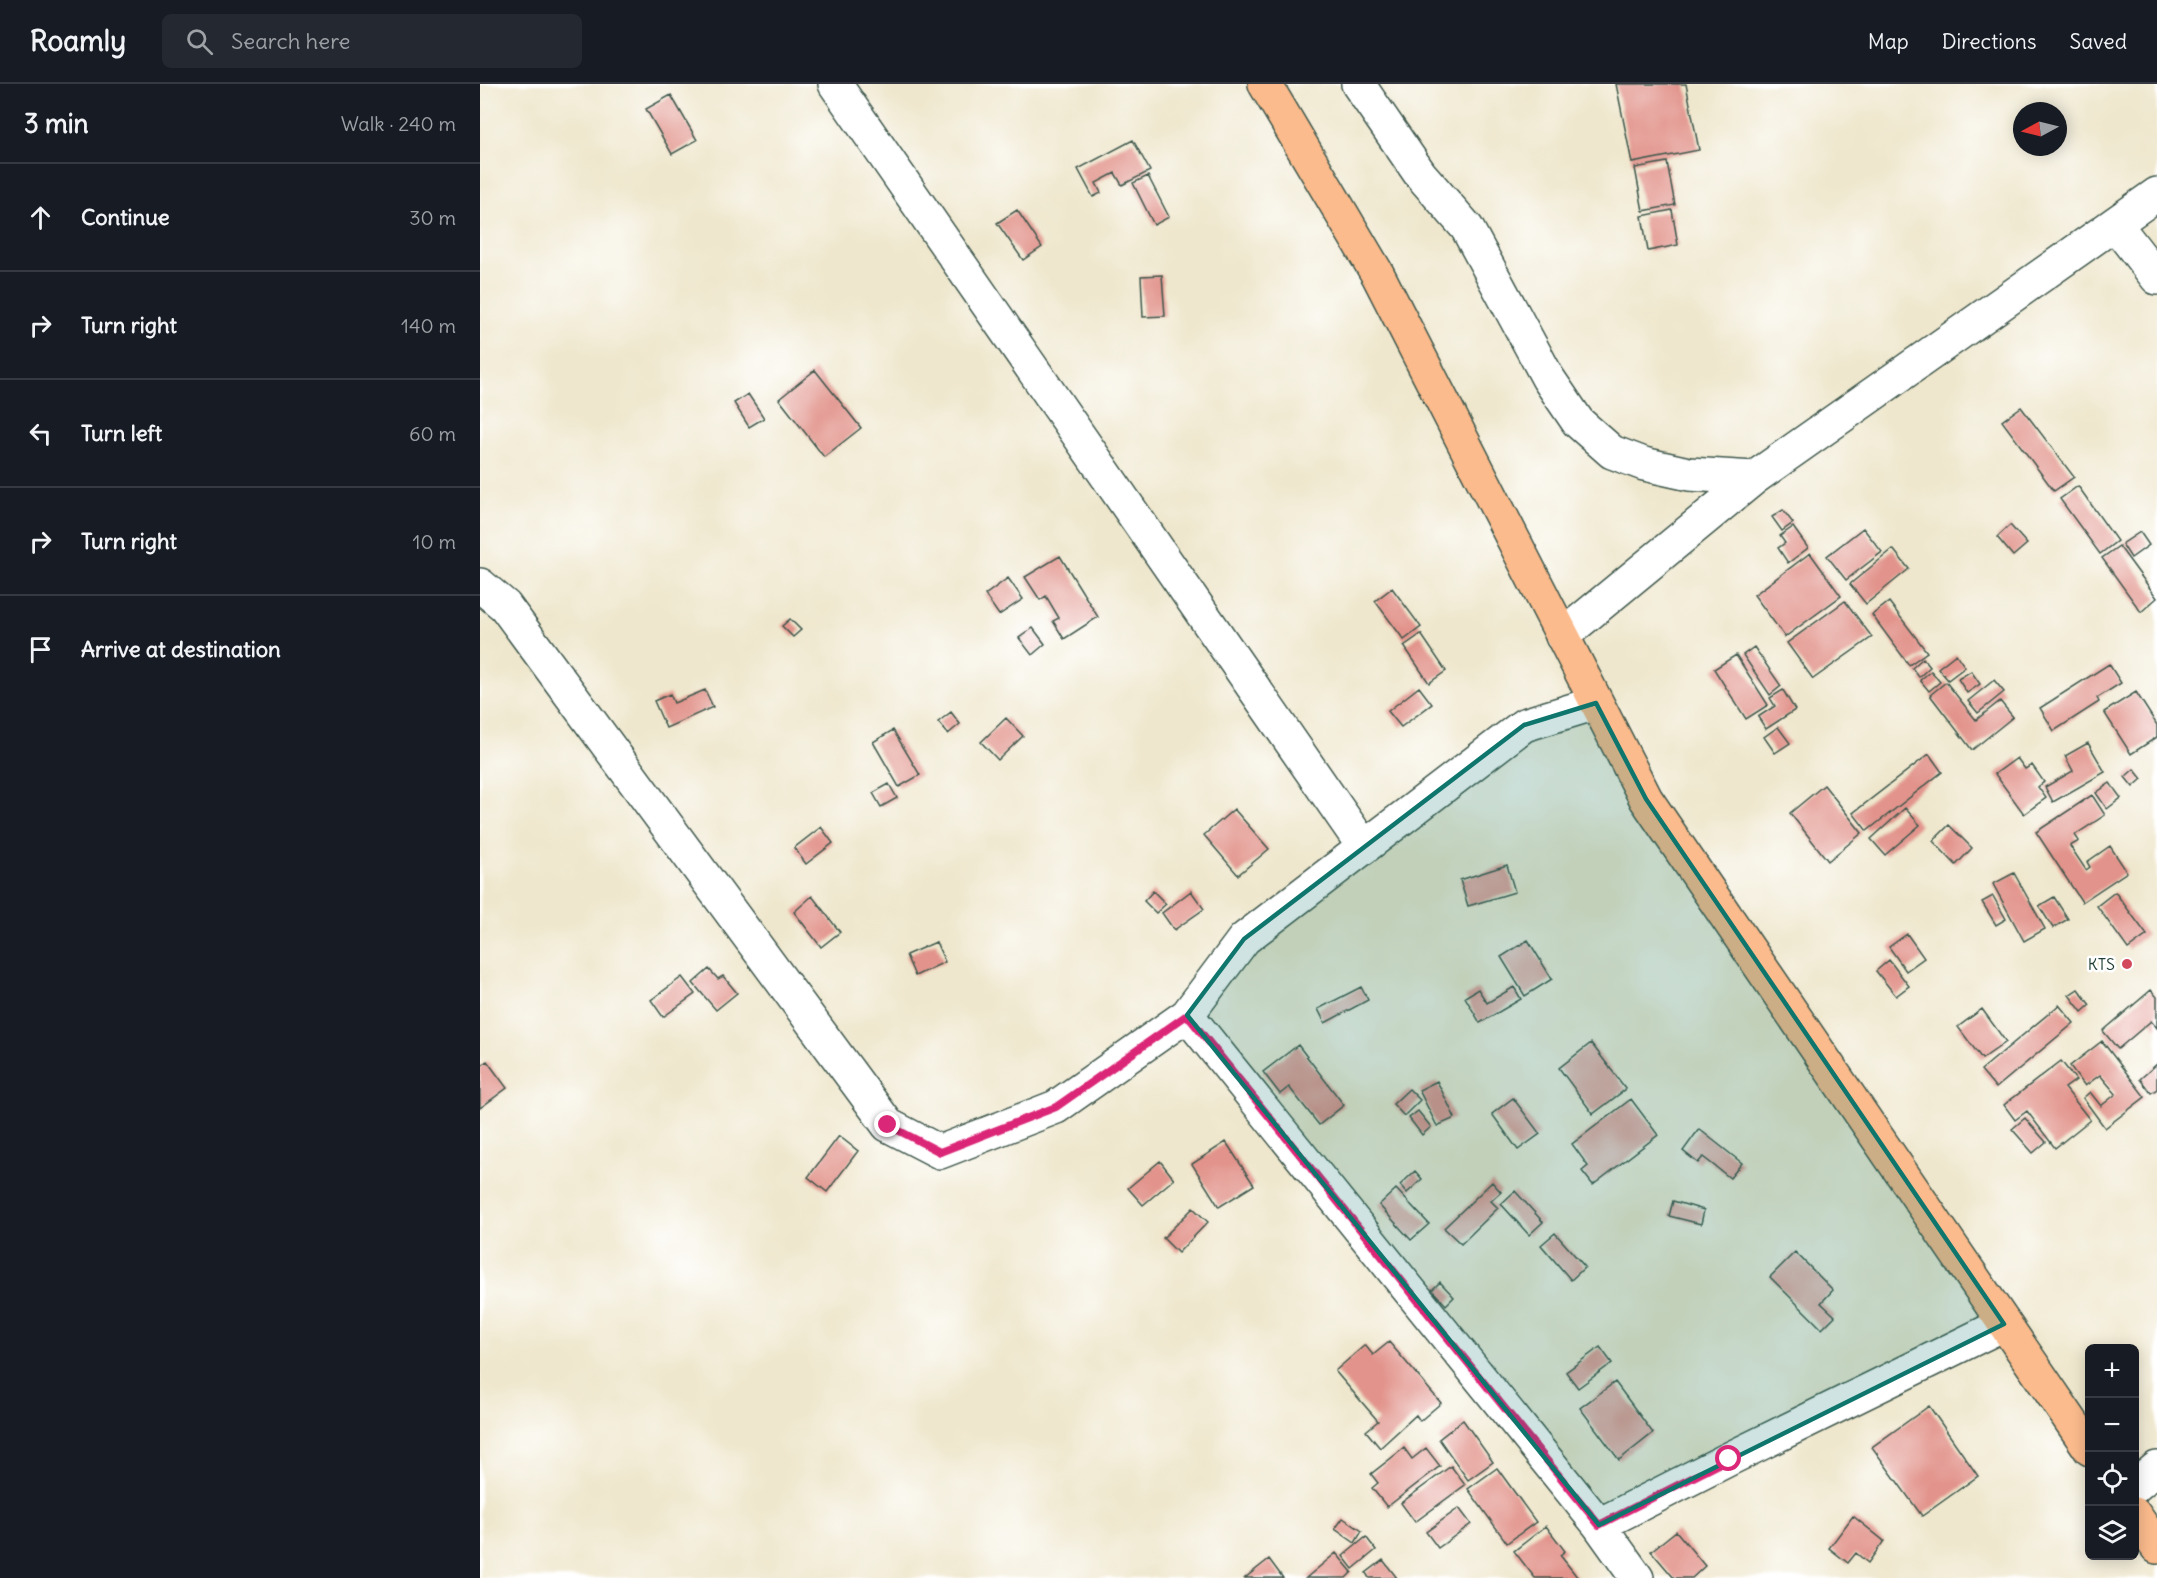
<!DOCTYPE html>
<meta charset="utf-8">
<style>
body{margin:0;font-family:Delius,sans-serif;background:#242831;color:#f1f3f6}
.controls{position:absolute;right:18px;bottom:18px;display:grid;overflow:hidden;border-radius:9px;box-shadow:0 3px 15px #0003}
.controls button{width:54px;height:54px;display:grid;place-items:center;padding:0;border:0;border-bottom:2px solid #363941;background:#171b24;color:#f1f3f6;font:30px sans-serif}
.compass{position:absolute;left:1533px;top:18px;width:54px;height:54px;border-radius:50%;background:#171b24;box-shadow:0 3px 15px #0003;rotate:263deg}
.stop{position:absolute;width:18px;height:18px;margin:-14px;border:4px solid #db2777;border-radius:50%;background:#fff}
.stop.end{background:#db2777;border-color:#fff;box-shadow:0 2px 6px #0008}
.list{margin:0;padding:0;list-style:none}
h2{display:flex;justify-content:space-between;align-items:center;height:78px;margin:0;padding:0 24px;font-size:26px}
h2 small{font-size:20px;font-weight:400;color:#9ea1a6}
.list li{display:grid;grid-template-columns:39px 1fr auto;gap:18px;align-items:center;box-sizing:border-box;height:108px;padding:0 24px;border-top:2px solid #363941}
.list b{display:block;font-size:22px;white-space:nowrap}
.list em{font-size:20px;font-style:normal;color:#9ea1a6}
.icon{flex:none;width:33px;height:33px;fill:none;stroke:currentColor;stroke-width:2;stroke-linecap:round;stroke-linejoin:round}
.map{position:relative;flex:none;width:1677px;height:1494px;overflow:hidden}
header{display:flex;align-items:center;gap:36px;box-sizing:border-box;height:84px;padding:0 30px;background:#171b24;border-bottom:2px solid #363941}
header strong{font-size:28px}
nav{display:flex;gap:33px;margin-inline-start:auto;font-size:21px}
.search{width:420px;height:54px;background:#242831;display:flex;align-items:center;gap:15px;box-sizing:border-box;padding:0 21px;border-radius:9px;color:#9ea1a6;font-size:22px}
main{display:flex}
aside{flex:1;background:#171b24}
.map>svg:first-child{display:block}
</style>
<header>
<strong>Roamly</strong>
<div class="search"><svg class="icon" aria-label="search" viewBox="0 0 24 24"><circle cx="10" cy="10" r="6"/><path d="M15 15l6 6"/></svg>Search here</div>
<nav><a>Map</a><a>Directions</a><a>Saved</a></nav>
</header>
<main>
<aside>
<h2>3 min<small>Walk · 240 m</small></h2>
<ul class="list">
<li><svg class="icon" aria-label="ahead" viewBox="0 0 24 24"><path d="M12 20V5M6 11l6-6 6 6"/></svg><div><b>Continue</b></div><em>30 m</em></li>
<li><svg class="icon" aria-label="right" viewBox="0 0 24 24"><path d="M7 20v-9h11M14 6l5 5-5 5"/></svg><div><b>Turn right</b></div><em>140 m</em></li>
<li><svg class="icon" aria-label="left" viewBox="0 0 24 24"><path d="M17 20v-9H6M10 6l-5 5 5 5"/></svg><div><b>Turn left</b></div><em>60 m</em></li>
<li><svg class="icon" aria-label="right" viewBox="0 0 24 24"><path d="M7 20v-9h11M14 6l5 5-5 5"/></svg><div><b>Turn right</b></div><em>10 m</em></li>
<li><svg class="icon" aria-label="arrive" viewBox="0 0 24 24"><path d="M6 21V4h12l-3 4 3 4H6"/></svg><div><b>Arrive at destination</b></div></li>
</ul>
</aside>
<div class="map">
<svg width="1677" height="1494" viewBox="0 0 1677 1494">
<rect width="100%" height="100%" fill="#fff"/>
<filter id="ink" filterUnits="userSpaceOnUse"><feTurbulence type="fractalNoise" baseFrequency=".0167" numOctaves="2"/><feDisplacementMap in="SourceGraphic" scale="12" xChannelSelector="R" yChannelSelector="G"/><feConvolveMatrix kernelMatrix="1 2 1 2 8 2 1 2 1" color-interpolation-filters="sRGB"/></filter>
<filter id="wash" filterUnits="userSpaceOnUse"><feTurbulence type="fractalNoise" baseFrequency=".008" numOctaves="4" result="noise"/><feDisplacementMap in="SourceGraphic" scale="24" xChannelSelector="R" yChannelSelector="G"/><feGaussianBlur stdDeviation="1.35" result="paint"/><feColorMatrix in="noise" values="0 0 0 0 0 0 0 0 0 0 0 0 0 0 0 0 0 1.4 0 .05"/><feComposite in="paint" operator="in"/></filter>
<g filter="url(#wash)">
<rect width="100%" height="100%" fill="#efe7cd"/>
<g id="blocks">
<!-- building -->
<path fill="#e2948c" d="M1136,0H1206L1219,66L1152,79Z
M191,11L217,56L192,70L166,25Z
M653,56L670,87L642,101L635,89L616,99L621,109L613,113L598,85Z
M1187,78L1195,121L1163,127L1155,84Z
M668,92L689,133L674,141L653,99Z
M537,126L562,163L543,176L517,139Z
M1192,126L1198,161L1168,167L1162,132Z
M682,191L685,232L663,233L661,192Z
M335,286L381,344L344,373L299,315Z
M268,310L284,334L269,343L254,319Z
M1541,323L1594,393L1574,407L1522,337Z
M1598,402L1637,457L1620,470L1580,415Z
M1303,426L1313,439L1302,447L1292,433Z
M1530,441L1547,460L1533,472L1517,453Z
M1313,443L1328,464L1308,479L1298,464L1305,459L1300,452Z
M1383,444L1402,468L1366,496L1347,472Z
M1660,448L1669,461L1651,474L1642,460Z
M1639,462L1677,514L1661,528L1622,474Z
M1413,465L1429,485L1386,520L1370,500Z
M1330,469L1361,512L1305,553L1274,511Z
M580,472L618,533L584,555L573,537L579,534L566,512L560,516L545,493Z
M528,494L543,515L519,531L505,511Z
M912,504L941,543L924,556L895,517Z
M1365,517L1392,553L1333,595L1307,559Z
M1409,518L1447,568L1429,581L1392,531Z
M310,535L321,546L313,553L302,542Z
M553,544L565,560L552,571L539,554Z
M941,550L966,587L949,599L924,562Z
M1274,563L1301,602L1290,611L1263,571Z
M1476,570L1485,583L1468,596L1458,584Z
M1256,571L1288,621L1266,635L1234,585Z
M1443,574L1450,583L1439,593L1432,584Z
M1629,580L1641,599L1617,614L1619,618L1574,647L1560,624Z
M1451,587L1460,598L1449,607L1440,596Z
M1491,587L1500,600L1487,609L1478,595Z
M1514,596L1524,608L1498,629L1488,617Z
M1466,598L1496,636L1520,617L1533,633L1492,666L1450,611Z
M939,603L952,620L921,643L908,627Z
M225,606L233,623L186,644L174,617L190,610L194,619Z
M1303,606L1315,626L1286,645L1278,633L1295,622L1290,614Z
M1656,608L1677,641V653L1651,670L1624,628Z
M471,628L480,640L468,650L458,638Z
M526,634L543,652L518,676L501,658Z
M1298,643L1310,659L1295,669L1284,653Z
M413,646L440,691L419,703L393,658Z
M1608,659L1625,688L1573,718L1565,703L1593,687L1585,672Z
M1449,670L1462,688L1387,747L1373,729Z
M1537,674L1545,685L1552,681L1564,698L1558,703L1566,714L1544,730L1515,690Z
M1654,685L1662,695L1653,703L1645,693Z
M1630,699L1641,714L1627,725L1616,709Z
M409,700L417,714L401,723L393,709Z
M1344,701L1382,749L1348,777L1310,729Z
M1612,711L1625,731L1595,751L1599,757L1590,762L1606,786L1610,783L1607,778L1630,762L1647,788L1602,818L1556,748Z
M1425,724L1440,741L1405,771L1391,755Z
M754,725L789,765L758,791L724,751Z
M1469,741L1492,764L1476,781L1453,757Z
M341,743L353,759L326,780L314,764Z
M1027,781L1035,808L988,822L980,796Z
M1534,789L1565,845L1544,857L1513,800Z
M673,807L686,820L676,829L664,817Z
M711,807L724,825L694,846L682,829Z
M1635,808L1667,851L1648,865L1617,822Z
M332,812L360,848L341,863L314,828Z
M1513,812L1526,835L1516,841L1502,818Z
M1574,813L1588,835L1573,844L1559,822Z
M1427,850L1444,874L1426,887L1409,863Z
M1048,856L1072,895L1045,912L1021,873Z
M456,858L465,878L435,892L426,871Z
M1409,876L1429,902L1416,912L1396,887Z
M229,885L238,895L243,892L257,909L236,926L213,899Z
M202,893L215,910L183,933L171,916Z
M881,903L888,916L845,939L838,925Z
M1034,903L1041,915L1000,939L985,913L998,905L1007,919Z
M1598,905L1610,921L1602,928L1589,911Z
M1671,906L1677,913V944L1671,937L1638,965L1623,947Z
M1579,921L1594,939L1516,1004L1501,986Z
M1502,925L1526,958L1502,975L1478,943Z
M1622,957L1665,1013L1625,1044L1603,1014L1610,1008L1621,1022L1636,1010L1620,991L1605,1002L1590,982Z
M1111,959L1146,1005L1113,1030L1079,984Z
M818,961L864,1021L839,1041L809,1003L800,1010L783,988Z
M7,977L27,1004L0,1024V983Z
M1581,977L1596,996L1585,1004L1610,1036L1575,1064L1547,1027L1535,1036L1524,1021Z
M1677,980V1005L1671,1009L1660,995Z
M957,997L975,1034L957,1042L939,1006Z
M929,1005L940,1016L924,1032L913,1020Z
M1033,1014L1060,1050L1038,1066L1012,1030Z
M1151,1015L1178,1051L1113,1101L1102,1087L1108,1082L1092,1060Z
M938,1027L951,1043L942,1051L929,1034Z
M1545,1034L1566,1058L1553,1069L1532,1045Z
M1219,1045L1262,1079L1250,1094L1223,1073L1218,1079L1203,1067Z
M359,1052L378,1067L347,1108L328,1093Z
M746,1058L774,1101L739,1123L712,1080Z
M680,1077L694,1095L663,1121L648,1104Z
M935,1087L942,1095L927,1109L920,1101Z
M1012,1098L1021,1108L1011,1117L1018,1124L981,1160L964,1144Z
M916,1105L949,1140L931,1156L899,1121Z
M1035,1107L1063,1138L1049,1151L1021,1120Z
M1193,1117L1224,1126L1221,1140L1189,1132Z
M713,1124L728,1138L698,1169L683,1154Z
M1075,1149L1105,1183L1091,1196L1061,1161Z
M1315,1168L1353,1206L1341,1219L1355,1232L1342,1245L1290,1193Z
M960,1198L974,1213L966,1221L952,1206Z
M909,1258L961,1319L940,1337L936,1331L900,1364L886,1347L898,1337L855,1287L885,1261L893,1271Z
M1120,1263L1132,1279L1098,1304L1086,1288Z
M1135,1298L1173,1349L1139,1376L1100,1324Z
M1449,1322L1498,1392L1442,1432L1392,1363Z
M983,1336L1013,1378L988,1396L959,1355Z
M924,1364L932,1375L946,1364L960,1382L907,1423L892,1404L898,1399L891,1390Z
M971,1382L985,1401L935,1438L921,1419Z
M1017,1384L1056,1438L1027,1459L988,1405Z
M979,1424L991,1440L958,1464L946,1448Z
M1373,1432L1404,1457L1388,1479L1376,1469L1368,1479L1349,1464Z
M863,1434L882,1447L875,1459L855,1445Z
M1066,1442L1085,1467L1080,1471L1098,1494H1055L1034,1467Z
M1196,1447L1225,1482L1212,1494H1194L1171,1467Z
M886,1453L896,1466L873,1485L863,1472Z
M856,1469L872,1488L866,1494H826Z
M789,1475L803,1494H765Z
M903,1476L917,1494H889L886,1489Z"/>
</g>
</g>
<g filter="url(#ink)">
<use href="#blocks" fill-opacity="0" stroke="#3e564b" stroke-width="1.5"/>
<g fill="none" stroke-linecap="round" stroke-linejoin="round">
<!-- minor casing -->
<g stroke="#3e564b" stroke-width="36">
<path id="minor" d="M355,0L884,763
M878,0L940,90L987,144L1068,294L1098,338L1132,368L1164,380L1209,390L1274,394
M1635,140L1677,194
M0,501L25,522L408,1041L460,1068L576,1023L707,931L764,855L1044,641L1116,619
M1082,552L1274,394L1677,110
M707,931L1119,1441L1157,1494
M1654,1403L1677,1384
M1119,1441L1249,1375L1524,1240"/>
</g>
<!-- highway casing -->
<g stroke="#3e564b" stroke-width="36">
<path id="highway" d="M785,0L898,191L1166,715L1610,1365
M1654,1430L1677,1463"/>
</g>
<!-- minor -->
<use href="#minor" stroke="#fff" stroke-width="33"/>
<!-- highway -->
<use href="#highway" stroke="#fbbb8c" stroke-width="33"/>
</g>
</g>
<g fill="none" stroke-linecap="round" stroke-linejoin="round" filter="url(#ink)">
<!-- route -->
<path stroke="#db2777" stroke-width="8" d="M408,1041L460,1068L576,1023L707,931L1119,1441L1249,1375"/>
</g>
<!-- marked area -->
<path fill="#0f766e" fill-opacity="0.2" stroke="#0f766e" stroke-width="4.5" stroke-linejoin="round" d="M1116,619L1166,715L1524,1240L1119,1441L707,931L764,855L1044,641Z"/>
<!-- markers -->
<circle fill="#d1495b" stroke="#fff" stroke-width="2" cx="1647" cy="880" r="6"/>
<g text-anchor="middle" stroke-width="5" stroke-linejoin="round" paint-order="stroke">
<!-- poi labels -->
<g font-size="16" fill="#1f3d34" stroke="#fff" text-anchor="end">
<text x="1635" y="886">KTS</text>
</g>
</g>
</svg>
<div class="controls">
<button>+</button>
<button>−</button>
<button><svg class="icon" aria-label="locate" viewBox="0 0 24 24"><circle cx="12" cy="12" r="6"/><path d="M12 2v4M12 18v4M2 12h4M18 12h4"/></svg></button>
<button><svg class="icon" aria-label="layers" viewBox="0 0 24 24"><path d="M12 4l9 5-9 5-9-5zM3 14l9 5 9-5"/></svg></button>
</div>
<svg class="compass" viewBox="-18 -18 36 36"><path d="M0-13l5 13h-10z" fill="#e53935"/><path d="M0 13l5-13h-10z" fill="#9ea1a6"/></svg>
<div class="stop" style="left:1249px;top:1375px"></div>
<div class="stop end" style="left:408px;top:1041px"></div>
</div>
</main>
